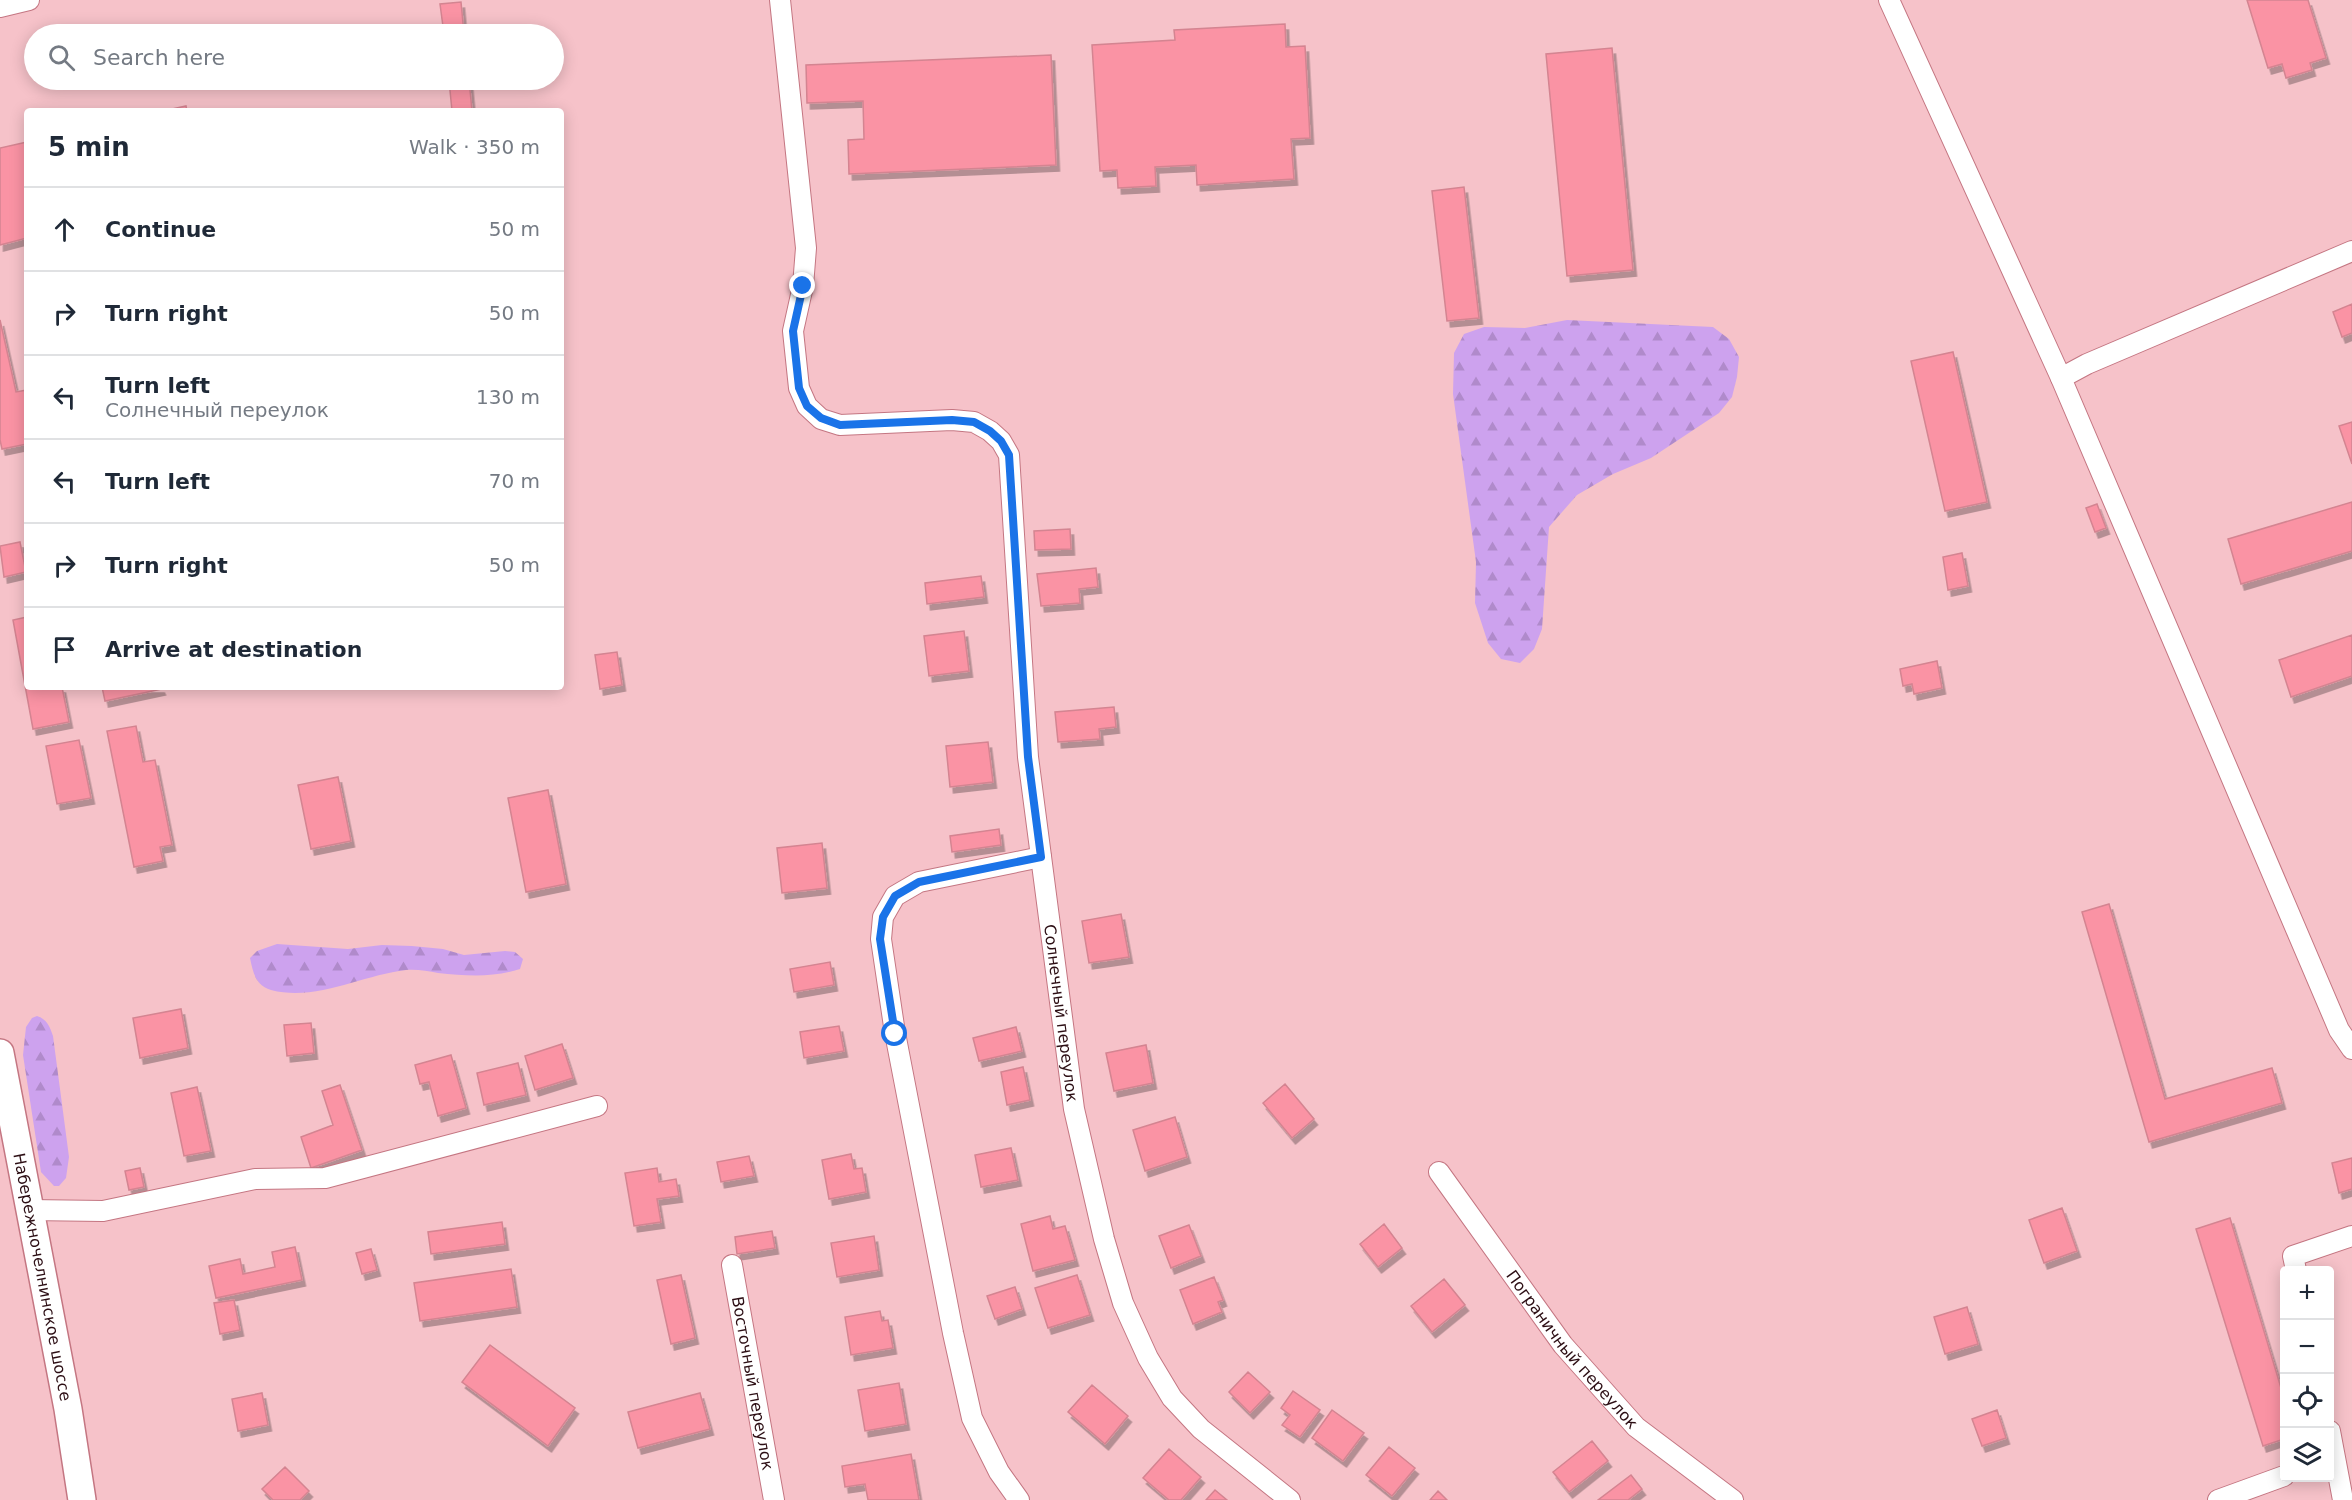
<!DOCTYPE html>
<meta charset="utf-8">
<style>
body{margin:0;font-family:"DejaVu Sans",sans-serif;background:#f2f2f3;color:#1f2937}
.controls{position:absolute;right:18px;bottom:18px;display:grid;overflow:hidden;border-radius:6px;box-shadow:0 3px 15px #0003}
.controls button{width:54px;height:54px;display:grid;place-items:center;padding:0;border:0;border-bottom:2px solid #e0e1e3;background:#fff;color:#1f2937;font:30px sans-serif}
.stop{position:absolute;width:18px;height:18px;margin:-14px;border:4px solid #1a73e8;border-radius:50%;background:#fff}
.stop.end{background:#1a73e8;border-color:#fff;box-shadow:0 2px 6px #0008}
.list{margin:0;padding:0;list-style:none}
h2{display:flex;justify-content:space-between;align-items:center;height:78px;margin:0;padding:0 24px;font-size:26px}
h2 small{font-size:20px;font-weight:400;color:#747a83}
.list li{display:grid;grid-template-columns:39px 1fr auto;gap:18px;align-items:center;box-sizing:border-box;height:84px;padding:0 24px;border-top:2px solid #e0e1e3}
.list b{display:block;font-size:22px;white-space:nowrap}
.list p{margin:0;font-size:20px;white-space:nowrap;color:#747a83}
.list em{font-size:20px;font-style:normal;color:#747a83}
.icon{flex:none;width:33px;height:33px;fill:none;stroke:currentColor;stroke-width:2;stroke-linecap:round;stroke-linejoin:round}
.map{position:relative;flex:none;width:2352px;height:1500px;overflow:hidden}
.search{position:absolute;background:#fff;box-shadow:0 3px 15px #0003;left:24px;top:24px;width:540px;height:66px;display:flex;align-items:center;gap:15px;box-sizing:border-box;padding:0 21px;border-radius:33px;color:#747a83;font-size:22px}
.panel{position:absolute;background:#fff;box-shadow:0 3px 15px #0003;left:24px;top:108px;width:540px;height:582px;border-radius:6px}
.map>svg:first-child{display:block}
</style>
<div class="map">
<svg width="2352" height="1500" viewBox="0 0 2352 1500">
<defs>
<pattern id="forest-firs" width="22" height="20" patternUnits="userSpaceOnUse" patternTransform="scale(1.5)"><rect width="22" height="20" fill="#cda2ee"/><path d="M5 1l3.5 6h-7zM16 11l3.5 6h-7z" fill="#b08acb"/></pattern>
<filter id="shadow"><feDropShadow dx="3.5" dy="6" stdDeviation="0" flood-color="#0004"/></filter>
</defs>
<rect width="100%" height="100%" fill="#f6c2c9"/>
<!-- forest -->
<path fill="url(#forest-firs)" d="M1567,320L1713,327L1729,339L1739,357L1737,377L1732,397L1719,413L1651,458L1613,474L1577,495L1549,527L1542,629L1534,649L1520,663L1501,659L1488,643L1475,603L1476,562L1453,394L1454,353L1464,334L1484,327L1525,328Z
M277,944L348,949L382,945L412,946L443,949L464,955L505,951L515,952L523,959L520,969C493,978 466,976 438,973C428,971 416,969 406,970C362,975 316,1002 271,990C255,985 253,972 250,958L257,951Z
M37,1016C47,1019 50,1027 53,1036L69,1157L66,1178L59,1186H54L41,1172L23,1055L26,1027L32,1018Z"/>
<!-- building -->
<path fill="#fa93a4" stroke="#d48491" stroke-width="1.5" filter="url(#shadow)" d="M2247,0H2308L2326,58L2310,63L2312,70L2286,78L2282,64L2268,68Z
M461,2L464,34H444L440,4Z
M1285,24L1286,47L1305,46L1310,138L1291,139L1294,179L1197,185L1196,165L1155,167L1156,186L1118,188L1117,170L1100,171L1092,45L1175,40L1174,30Z
M1612,48L1633,270L1567,276L1546,54Z
M1051,55L1056,165L849,174L848,140L864,139L863,101L807,103L806,65Z
M449,80H469L472,111H452Z
M186,106L187,111H163Z
M27,142V238L0,245V148Z
M1464,187L1479,318L1447,321L1432,191Z
M2352,304V333L2342,337L2333,312Z
M0,320L16,392L27,390V444L2,449L0,440Z
M1953,352L1987,502L1945,511L1911,361Z
M2352,422V464L2339,426Z
M2352,502V551L2241,584L2228,539Z
M2097,504L2106,528L2095,532L2086,508Z
M1070,529L1071,549L1035,550L1034,531Z
M20,542L26,572L4,577L0,546Z
M1962,553L1968,586L1948,590L1943,557Z
M1096,568L1098,587L1079,589L1080,603L1041,606L1037,574Z
M981,576L984,597L927,604L925,583Z
M27,617V687H62L69,722L33,729L13,620Z
M964,631L969,671L929,676L924,636Z
M2352,635V676L2291,697L2279,660Z
M617,652L622,685L600,689L595,655Z
M1937,661L1942,688L1914,694L1912,684L1903,686L1900,669Z
M102,687H161L162,689L105,701Z
M1114,707L1116,727L1099,729L1100,739L1058,742L1055,712Z
M136,726L143,762L155,760L172,845L160,847L163,861L134,867L107,731Z
M79,740L91,798L57,804L46,746Z
M988,742L993,782L950,787L946,746Z
M338,777L351,841L311,849L298,785Z
M548,790L566,884L526,892L508,798Z
M999,829L1001,845L952,852L950,836Z
M822,843L827,888L782,893L777,848Z
M2109,904L2165,1099L2272,1068L2282,1103L2149,1142L2082,912Z
M1121,914L1129,957L1089,963L1082,921Z
M830,962L834,985L794,992L790,969Z
M181,1009L188,1048L140,1058L133,1018Z
M311,1023L314,1053L287,1056L284,1025Z
M839,1026L844,1051L804,1058L800,1032Z
M1016,1027L1022,1051L979,1061L973,1038Z
M562,1044L573,1078L535,1090L525,1056Z
M1146,1045L1153,1083L1114,1091L1106,1053Z
M451,1055L466,1108L438,1116L429,1082L420,1084L415,1065Z
M518,1063L526,1095L484,1105L477,1073Z
M1023,1067L1030,1100L1007,1105L1001,1072Z
M1285,1084L1314,1119L1292,1138L1263,1103Z
M340,1085L362,1150L311,1168L301,1137L333,1125L322,1091Z
M197,1087L211,1151L184,1156L171,1093Z
M1175,1117L1187,1157L1145,1171L1133,1130Z
M1011,1148L1018,1180L981,1187L975,1155Z
M851,1154L854,1169L862,1168L866,1192L829,1199L822,1160Z
M749,1156L754,1176L721,1182L717,1162Z
M2352,1158V1189L2339,1193L2332,1163Z
M140,1168L144,1187L129,1190L125,1171Z
M657,1168L659,1182L676,1179L679,1196L657,1199L661,1222L634,1226L625,1173Z
M2062,1208L2077,1251L2044,1263L2029,1220Z
M1050,1216L1053,1229L1065,1226L1075,1260L1033,1271L1021,1224Z
M2230,1218L2284,1398V1439L2263,1446L2196,1229Z
M502,1222L505,1244L431,1254L428,1232Z
M1384,1224L1402,1248L1378,1267L1360,1244Z
M1189,1225L1201,1256L1171,1268L1159,1236Z
M772,1231L775,1248L737,1254L735,1237Z
M874,1236L879,1270L837,1277L831,1243Z
M295,1247L302,1280L216,1298L209,1266L240,1259L243,1274L275,1267L272,1252Z
M371,1249L377,1270L362,1274L356,1253Z
M511,1269L517,1307L420,1321L414,1283Z
M681,1275L695,1338L671,1344L657,1280Z
M1077,1275L1090,1315L1048,1328L1035,1288Z
M1214,1277L1223,1300L1218,1302L1222,1312L1193,1324L1180,1290Z
M1444,1279L1465,1305L1432,1332L1411,1306Z
M1015,1287L1022,1309L995,1319L987,1296Z
M234,1300L240,1330L220,1334L214,1303Z
M1967,1307L1978,1344L1945,1354L1934,1317Z
M880,1311L882,1321L888,1320L893,1348L851,1355L845,1317Z
M490,1345L575,1408L548,1446L462,1382Z
M1248,1372L1270,1392L1250,1413L1229,1392Z
M899,1383L906,1424L865,1431L858,1390Z
M1092,1385L1128,1416L1105,1444L1068,1412Z
M1293,1391L1320,1410L1300,1437L1282,1425L1290,1415L1281,1408Z
M262,1393L268,1425L238,1431L232,1399Z
M700,1393L710,1429L638,1448L628,1412Z
M1332,1410L1364,1433L1343,1461L1312,1438Z
M1997,1410L2006,1438L1982,1446L1972,1419Z
M1592,1441L1608,1461L1569,1492L1553,1472Z
M1389,1447L1415,1468L1392,1496L1366,1475Z
M1169,1449L1201,1477L1181,1500H1169L1143,1478Z
M911,1454L919,1500H868L865,1484L845,1487L842,1466Z
M285,1467L309,1491L300,1500H273L262,1489Z
M1631,1475L1642,1489L1628,1500H1598Z
M1215,1490L1227,1500H1206Z
M1438,1491L1447,1500H1430Z"/>
<g fill="none" stroke-linecap="round" stroke-linejoin="round">
<!-- minor casing -->
<g stroke="#c47682" stroke-width="22">
<g id="minor">
<path id="s1" d="M780,0L806,248L803,286L793,331L799,388L807,406L821,419L840,425L952,420L974,422L990,431L1001,441L1009,455L1028,757L1074,1109L1104,1239L1123,1303L1148,1358L1172,1398L1201,1429L1290,1500"/>
<path d="M1889,0L2061,378L2339,1030L2352,1049"/>
<path d="M0,7L29,0"/>
<path d="M2061,378L2087,364L2352,251"/>
<path id="s2" d="M1439,1172L1563,1345L1636,1427L1733,1500"/>
<path d="M29,1210L103,1211L255,1179L325,1178L597,1106"/>
<path id="s3" d="M732,1265L774,1500"/>
<path d="M2296,1270L2293,1256L2352,1236"/>
<path d="M2330,1431L2343,1500"/>
<path d="M1019,1500L999,1472L972,1418L953,1333L895,1033L881,939L883,917L895,896L919,882L1041,857"/>
<path d="M2218,1500L2284,1476"/>
</g>
</g>
<!-- secondary casing -->
<g stroke="#c47682" stroke-width="30">
<g id="secondary">
<path id="s4" d="M0,1053L68,1409L82,1500"/>
</g>
</g>
<!-- minor -->
<use href="#minor" stroke="#fff" stroke-width="20"/>
<!-- secondary -->
<use href="#secondary" stroke="#fff" stroke-width="27"/>
</g>
<g fill="none" stroke-linecap="round" stroke-linejoin="round">
<!-- route -->
<path stroke="#1a73e8" stroke-width="8" d="M803,286L793,331L799,388L807,406L821,418L840,425L952,420L974,422L990,431L1001,441L1009,455L1028,757L1041,857L919,882L895,896L883,917L880,939L895,1034"/>
</g>
<g text-anchor="middle" stroke-width="4.5" stroke-linejoin="round" paint-order="stroke">
<!-- street labels -->
<g font-size="16" fill="#2c0e14" stroke="#f6c2c9">
<text dy="6" stroke="none"><textPath href="#s1" startOffset="1194">Солнечный переулок</textPath></text>
<text dy="6" stroke="none"><textPath href="#s4" startOffset="228">Набережночелнинское шоссе</textPath></text>
<text dy="6" stroke="none"><textPath href="#s2" startOffset="222">Пограничный переулок</textPath></text>
<text dy="6" stroke="none"><textPath href="#s3" startOffset="120">Восточный переулок</textPath></text>
</g>
</g>
</svg>
<div class="controls">
<button>+</button>
<button>−</button>
<button><svg class="icon" aria-label="locate" viewBox="0 0 24 24"><circle cx="12" cy="12" r="6"/><path d="M12 2v4M12 18v4M2 12h4M18 12h4"/></svg></button>
<button><svg class="icon" aria-label="layers" viewBox="0 0 24 24"><path d="M12 4l9 5-9 5-9-5zM3 14l9 5 9-5"/></svg></button>
</div>
<div class="stop" style="left:895px;top:1034px"></div>
<div class="stop end" style="left:803px;top:286px"></div>
<div class="search"><svg class="icon" aria-label="search" viewBox="0 0 24 24"><circle cx="10" cy="10" r="6"/><path d="M15 15l6 6"/></svg>Search here</div>
<section class="panel">
<h2>5 min<small>Walk · 350 m</small></h2>
<ul class="list">
<li><svg class="icon" aria-label="ahead" viewBox="0 0 24 24"><path d="M12 20V5M6 11l6-6 6 6"/></svg><div><b>Continue</b></div><em>50 m</em></li>
<li><svg class="icon" aria-label="right" viewBox="0 0 24 24"><path d="M7 20v-9h11M14 6l5 5-5 5"/></svg><div><b>Turn right</b></div><em>50 m</em></li>
<li><svg class="icon" aria-label="left" viewBox="0 0 24 24"><path d="M17 20v-9H6M10 6l-5 5 5 5"/></svg><div><b>Turn left</b><p>Солнечный переулок</p></div><em>130 m</em></li>
<li><svg class="icon" aria-label="left" viewBox="0 0 24 24"><path d="M17 20v-9H6M10 6l-5 5 5 5"/></svg><div><b>Turn left</b></div><em>70 m</em></li>
<li><svg class="icon" aria-label="right" viewBox="0 0 24 24"><path d="M7 20v-9h11M14 6l5 5-5 5"/></svg><div><b>Turn right</b></div><em>50 m</em></li>
<li><svg class="icon" aria-label="arrive" viewBox="0 0 24 24"><path d="M6 21V4h12l-3 4 3 4H6"/></svg><div><b>Arrive at destination</b></div></li>
</ul>
</section>
</div>
